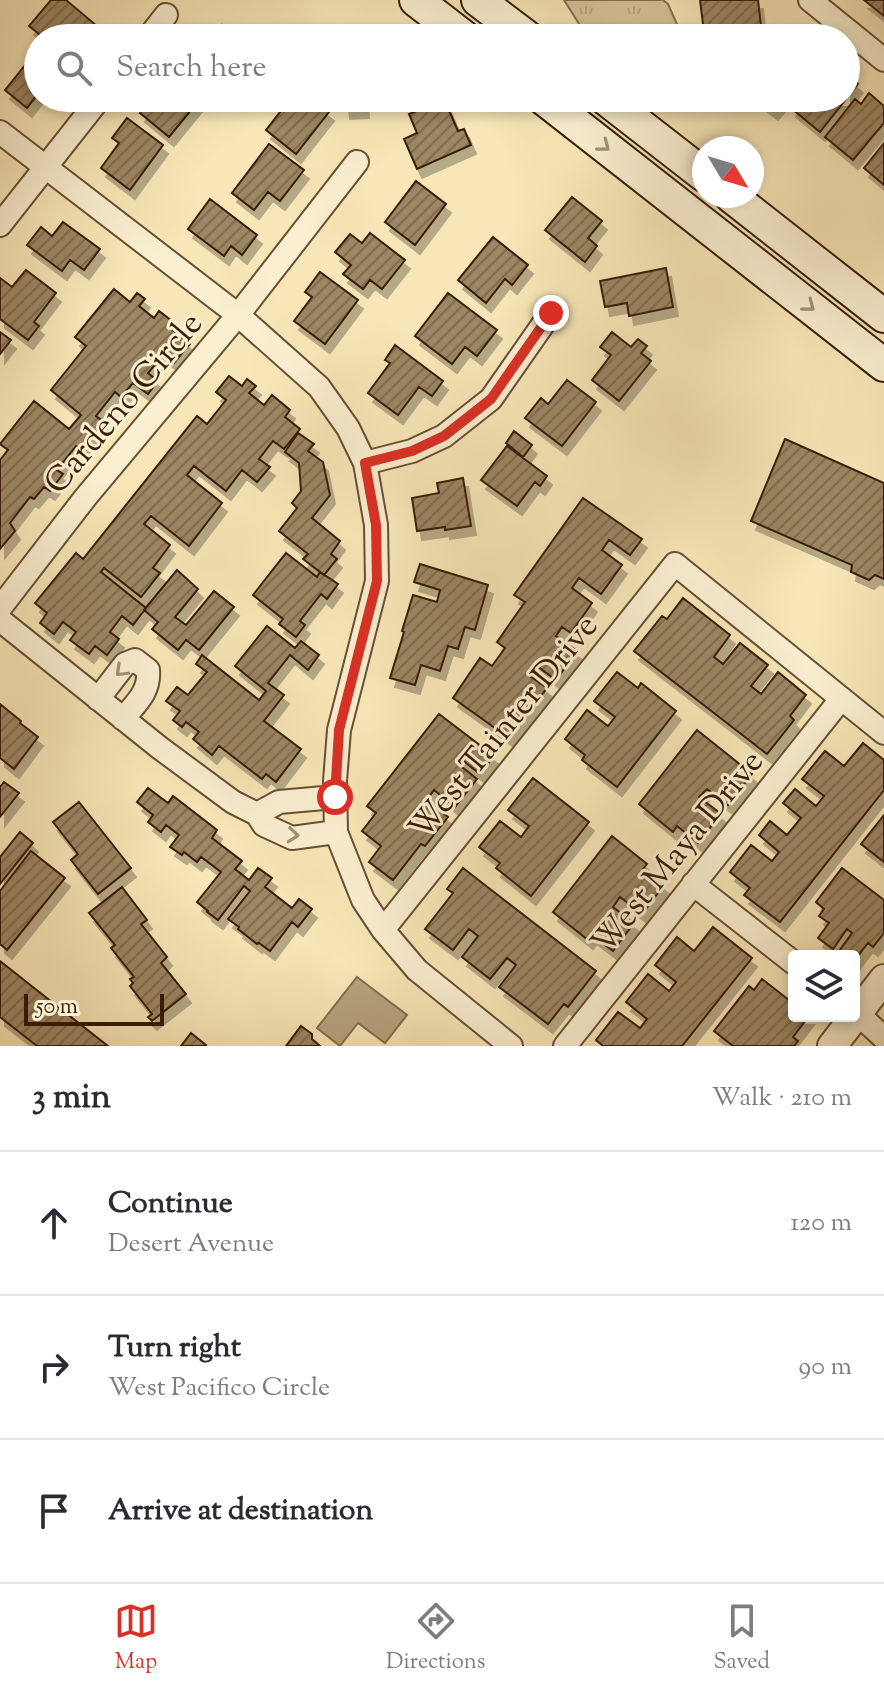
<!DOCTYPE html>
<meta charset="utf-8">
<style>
body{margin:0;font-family:"Sorts Mill Goudy",serif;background:#f7f7f7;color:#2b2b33}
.controls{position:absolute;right:24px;bottom:24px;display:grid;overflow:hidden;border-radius:8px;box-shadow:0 4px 12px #0003}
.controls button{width:72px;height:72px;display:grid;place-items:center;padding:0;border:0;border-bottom:2px solid #e1e1e2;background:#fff;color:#2b2b33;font:40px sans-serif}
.compass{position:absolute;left:692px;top:136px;width:72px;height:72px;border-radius:50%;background:#fff;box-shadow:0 4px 12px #0003;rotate:128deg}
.scale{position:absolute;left:24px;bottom:20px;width:140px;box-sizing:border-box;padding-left:8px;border:4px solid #391d08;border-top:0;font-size:22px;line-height:28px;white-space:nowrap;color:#391d08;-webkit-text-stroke:6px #faefd0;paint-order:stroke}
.stop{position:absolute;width:24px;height:24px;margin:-18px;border:6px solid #d93025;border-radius:50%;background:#fff}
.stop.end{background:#d93025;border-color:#fff;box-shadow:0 2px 8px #0008}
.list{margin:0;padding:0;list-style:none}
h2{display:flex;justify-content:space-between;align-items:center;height:104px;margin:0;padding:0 32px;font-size:34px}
h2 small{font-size:26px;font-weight:400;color:#7c7c81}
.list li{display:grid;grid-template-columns:52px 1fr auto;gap:24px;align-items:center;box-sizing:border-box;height:144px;padding:0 32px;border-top:2px solid #e1e1e2}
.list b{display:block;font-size:30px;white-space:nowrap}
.list p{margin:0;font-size:26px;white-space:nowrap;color:#7c7c81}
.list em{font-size:26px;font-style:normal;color:#7c7c81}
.icon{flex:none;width:44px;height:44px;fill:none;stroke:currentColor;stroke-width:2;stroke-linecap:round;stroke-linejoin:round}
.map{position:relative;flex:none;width:884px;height:1046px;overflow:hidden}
.search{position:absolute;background:#fff;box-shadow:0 4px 12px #0003;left:24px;right:24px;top:24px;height:88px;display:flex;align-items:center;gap:20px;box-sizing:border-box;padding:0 28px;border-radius:44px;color:#7c7c81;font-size:30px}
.sheet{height:536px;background:#fff}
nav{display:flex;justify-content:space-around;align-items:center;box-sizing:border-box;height:112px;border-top:2px solid #e1e1e2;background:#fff;font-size:22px;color:#7c7c81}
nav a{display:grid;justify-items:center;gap:4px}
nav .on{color:#d93025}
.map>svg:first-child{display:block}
</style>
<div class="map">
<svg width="884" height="1046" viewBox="0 0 884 1046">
<defs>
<pattern id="grass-tufts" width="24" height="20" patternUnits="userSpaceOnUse" patternTransform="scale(2)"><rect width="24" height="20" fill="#d7c499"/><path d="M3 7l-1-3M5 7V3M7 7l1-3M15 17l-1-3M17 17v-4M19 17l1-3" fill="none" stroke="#b9a882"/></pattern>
<pattern id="building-hatch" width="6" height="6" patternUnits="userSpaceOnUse" patternTransform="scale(2)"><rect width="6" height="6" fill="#9c8663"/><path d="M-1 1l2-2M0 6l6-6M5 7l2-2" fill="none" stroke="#806d50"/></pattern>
<filter id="shadow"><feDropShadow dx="5" dy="9" stdDeviation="0" flood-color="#0004"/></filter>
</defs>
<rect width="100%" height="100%" fill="#f7e6b7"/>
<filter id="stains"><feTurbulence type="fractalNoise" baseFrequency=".0025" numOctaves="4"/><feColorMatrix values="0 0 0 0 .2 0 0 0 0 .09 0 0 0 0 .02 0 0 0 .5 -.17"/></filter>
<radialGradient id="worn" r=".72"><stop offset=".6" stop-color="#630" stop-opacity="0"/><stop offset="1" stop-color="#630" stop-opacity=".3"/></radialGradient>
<!-- grass -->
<path fill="url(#grass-tufts)" stroke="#887050" stroke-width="2" d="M564,0H663L668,4L683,38H588Z"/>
<!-- water -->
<path fill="#b6a27c" stroke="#846d4e" stroke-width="2" d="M357,977L407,1015L385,1043L358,1023L340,1046L317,1028Z"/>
<!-- building -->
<path fill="url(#building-hatch)" stroke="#391d08" stroke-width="2" filter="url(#shadow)" d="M51,0H66L103,31L97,38H44L29,26Z
M700,0H758L761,26L704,32Z
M864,0H884V16Z
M222,25L238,38H211Z
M38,49V94L27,108L5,90Z
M846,74L858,84L820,132L791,108L799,98H846Z
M869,93L884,106V123L853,160L825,137L855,99L861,104Z
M151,98H201L169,137L140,113Z
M291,98H310L329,112L296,154L266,130Z
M344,98H363L364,109L345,110Z
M757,98H784L773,111Z
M444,99L458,131L464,129L471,145L417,169L404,139L417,133L409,114Z
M127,118L163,145L130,190L101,168L119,143L112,138Z
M884,143V185L864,168Z
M269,144L304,170L280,201L268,192L254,210L232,193Z
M416,181L446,204L415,245L385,222Z
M572,197L602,221L588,238L597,246L585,262L545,230Z
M210,199L257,235L242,255L231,246L224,256L188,229Z
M63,222L100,249L84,270L70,260L62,271L27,245L41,227L52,236Z
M370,233L405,260L382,289L370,280L363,289L343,274L351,265L335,252L350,234L362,243Z
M493,237L528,265L512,285L505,279L486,303L458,280Z
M666,268L673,307L629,316L627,303L605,307L600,281Z
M26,270L56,293L34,322L39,326L28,340L0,319V278L12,287Z
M320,272L358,300L325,344L294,321L312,297L305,292Z
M114,289L130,302L137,293L145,299L139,306L154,318L159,311L177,325L173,330L190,344L174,363L163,355L148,373L158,381L148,394L133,383L121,397L115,392L96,416L104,422L82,450L76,446L57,470L63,474L50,491L44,487L34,499L30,497L10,523L15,531L0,549V460L8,450L0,444L34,401L69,429L81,415L51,390L86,346L75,337Z
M448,293L497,330L477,356L465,347L452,364L415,336Z
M0,332L11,340L0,354Z
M612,332L631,347L638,339L647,346L641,353L651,361L619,401L592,380L611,355L600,347Z
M395,345L443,381L432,396L419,387L398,415L368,393L390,363L385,360Z
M229,376L242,386L247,379L256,386L249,393L264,405L272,395L290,410L285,417L300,429L284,449L273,441L259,459L270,467L257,482L242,470L226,491L194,466L187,475L222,503L189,546L151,516L144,524L170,545L153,568L160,573L141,597L104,568L101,572L146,608L133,625L122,616L110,632L119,639L107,655L95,646L89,654L70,640L76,632L63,622L54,634L40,623L47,613L35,603L76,553L83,559L197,416L207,424L226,400L216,392Z
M567,380L596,402L562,446L525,418L541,398L548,404Z
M514,431L532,445L523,457L506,443Z
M298,433L314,444L308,451L323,462L330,495L312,518L340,541L331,554L337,559L324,575L303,559L308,554L279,531L297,508L292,503L301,491L299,463L285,452Z
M785,439L884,483V579L875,575L869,580L851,572L852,565L751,521Z
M507,446L547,476L540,486L535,482L517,506L481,480Z
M463,478L471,526L445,530V527L417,531L412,498L439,493L437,483Z
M583,498L642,539L630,555L609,540L602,550L622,565L601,594L579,578L572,588L592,603L571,633L562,627L556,636L577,651L556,680L534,664L527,674L547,688L509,738L453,698L480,658L492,666L505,648L497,642L525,602L514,595Z
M286,553L317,577L320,572L338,584L327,599L321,594L300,621L305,625L296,637L279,624L283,619L253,595Z
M420,564L488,585L475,630L465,627L458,649L448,646L440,671L421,665L415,685L390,678L404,632L402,631L413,595L437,602L440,590L414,582Z
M177,570L198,589L175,617L186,625L214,591L234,607L199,650L186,640L178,650L152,629L158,622L144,610Z
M683,598L730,635L714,657L723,664L740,643L768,665L751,686L761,694L778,672L806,695L790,716L794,720L767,754L634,651L662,616L667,619Z
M267,626L295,648L301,641L319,655L308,670L290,655L268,683L284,695L264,721L301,749L276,782L266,774L262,779L219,746L212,755L193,739L199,732L186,722L182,727L173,720L180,711L166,701L177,687L188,695L207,672L196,664L202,655L259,700L266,691L235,666Z
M617,672L638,688L641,683L676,711L617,787L582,760L585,755L565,739L587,710L608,726L615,717L594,701Z
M0,704L21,721L20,723L38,737L14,769L0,758Z
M439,714L494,756L480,774L461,759L457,763L477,779L455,807L434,790L427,800L448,817L425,846L421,844L393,880L369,862L381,846L362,831L376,813L367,806Z
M697,730L752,774L728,805L707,789L699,797L721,814L698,843L677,826L673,832L639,804Z
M863,743L884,760V790L780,922L744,895L750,888L730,872L751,845L772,861L779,852L759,835L770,821L787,835L801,818L783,803L795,789L816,806L824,796L802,779L825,751L844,766Z
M533,778L589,822L531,896L496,868L500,863L479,847L500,821L521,837L529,826L508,810Z
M4,782L19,793L0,817V787Z
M148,788L168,803L173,796L217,830L212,838L242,861L235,869L249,880L258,868L272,878L265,887L292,908L299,899L312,909L298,927L292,922L270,951L259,943L257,944L238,929L239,927L228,919L250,891L244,886L218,920L207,912L208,911L197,902L221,872L201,857L197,862L184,852L182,855L170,847L179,835L166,825L161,832L148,822L153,815L137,802Z
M79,802L131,868L98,894L71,860L78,854L53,822Z
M884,815V862L861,844Z
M20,832L33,843L0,884V857Z
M612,836L647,864L643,869L664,885L642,914L620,897L613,907L634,923L613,951L592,935L588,940L553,912Z
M31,851L65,878L7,950L0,944V891Z
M463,868L596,971L568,1007L564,1004L548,1024L499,987L516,965L507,958L490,979L462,957L478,936L469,929L453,950L425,929L453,893L447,889Z
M842,868L884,900V933L873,947L868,943L854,961V956H840L837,954L852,933L847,929L833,949L818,938L829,923L819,916L824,909L816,902Z
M122,887L147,920L141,924L167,957L161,963L186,994L152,1021L148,1017L152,1014L130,986L133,983L130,979L134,977L111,948L115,945L89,913Z
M713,927L752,958L682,1046H603L596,1040L618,1012L640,1028L647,1019L626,1002L648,974L669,991L676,982L655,965L677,937L694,951Z
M0,961L43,995L108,1046H37L0,1017Z
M762,979L794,1004V1016H809L793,1037L798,1041L794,1046H733L714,1031L749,986L754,990Z
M301,1026L312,1034V1039L320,1046H286Z
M191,1033L206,1045L205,1046H181Z"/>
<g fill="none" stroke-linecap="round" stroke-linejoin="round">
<!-- minor casing -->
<g stroke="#684f34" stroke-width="26">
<path id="minor" d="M810,0L884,60
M148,38L166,15
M0,132L238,315L319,387L348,428L365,463L376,525L377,581L339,730L335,781L336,832L363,900L383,930L417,970L511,1046
M0,225L100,98
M365,463L412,451L444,436L491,399L551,313
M0,608L85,498L238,315L357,162
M0,620L160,748L233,802L257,814L264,825L292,838L336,832
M98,699L125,664L135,660L148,670C150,692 136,703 123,719
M257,814L279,802L335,797
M693,884L794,963
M383,930L675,564L884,733
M854,1010L884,1038
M565,1046L841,699"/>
</g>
<!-- tertiary casing -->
<g stroke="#684f34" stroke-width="32">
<path id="tertiary" d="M832,1046L884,979"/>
</g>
<!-- secondary casing -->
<g stroke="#391d08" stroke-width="36">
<path id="secondary" d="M416,0L465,38
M478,0L528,38
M543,98L884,365
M605,98L704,175
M731,196L884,316"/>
</g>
<!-- minor -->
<use href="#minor" stroke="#faefd0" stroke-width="22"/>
<!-- tertiary -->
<use href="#tertiary" stroke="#faefd0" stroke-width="28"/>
<!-- secondary -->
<use href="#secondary" stroke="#faefd0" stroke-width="32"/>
</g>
<!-- one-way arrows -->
<defs><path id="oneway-chevron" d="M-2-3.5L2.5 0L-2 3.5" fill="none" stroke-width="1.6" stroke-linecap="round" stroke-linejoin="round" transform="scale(2)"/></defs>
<g stroke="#a39076">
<use href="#oneway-chevron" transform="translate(604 146) rotate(38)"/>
<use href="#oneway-chevron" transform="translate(809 306) rotate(38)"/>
<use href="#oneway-chevron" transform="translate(121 671) rotate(136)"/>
<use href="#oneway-chevron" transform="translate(293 835) rotate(6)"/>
</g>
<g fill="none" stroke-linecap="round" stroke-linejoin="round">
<!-- route -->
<path stroke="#d93025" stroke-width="10" d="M335,797L339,730L377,581L376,525L365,463L412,451L444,436L491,399L551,313"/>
</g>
<g text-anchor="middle" stroke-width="6" stroke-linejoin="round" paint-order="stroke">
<!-- street labels -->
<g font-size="34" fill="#391d08" stroke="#faefd0">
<text transform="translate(122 402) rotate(-50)" y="12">Cardeno Circle</text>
<text transform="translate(502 726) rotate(-51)" y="12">West Tainter Drive</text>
<text transform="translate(676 851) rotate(-51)" y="12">West Maya Drive</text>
</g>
</g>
<rect width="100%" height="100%" filter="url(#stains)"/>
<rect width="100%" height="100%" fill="url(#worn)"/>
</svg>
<div class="controls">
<button><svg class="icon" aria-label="layers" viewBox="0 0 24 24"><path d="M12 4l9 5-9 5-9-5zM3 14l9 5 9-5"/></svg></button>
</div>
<svg class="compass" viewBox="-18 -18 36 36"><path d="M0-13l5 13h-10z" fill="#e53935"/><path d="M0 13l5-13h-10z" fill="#7c7c81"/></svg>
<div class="scale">50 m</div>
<div class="stop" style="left:335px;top:797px"></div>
<div class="stop end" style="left:551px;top:313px"></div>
<div class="search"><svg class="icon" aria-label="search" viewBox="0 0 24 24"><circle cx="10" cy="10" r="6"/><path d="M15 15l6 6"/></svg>Search here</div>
</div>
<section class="sheet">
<h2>3 min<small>Walk · 210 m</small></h2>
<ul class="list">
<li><svg class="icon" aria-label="ahead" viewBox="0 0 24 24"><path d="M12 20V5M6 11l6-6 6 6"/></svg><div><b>Continue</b><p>Desert Avenue</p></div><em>120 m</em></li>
<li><svg class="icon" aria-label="right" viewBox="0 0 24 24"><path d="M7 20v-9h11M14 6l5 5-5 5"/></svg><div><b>Turn right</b><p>West Pacifico Circle</p></div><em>90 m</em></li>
<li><svg class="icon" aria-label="arrive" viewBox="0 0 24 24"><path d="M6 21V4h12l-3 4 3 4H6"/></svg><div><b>Arrive at destination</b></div></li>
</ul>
</section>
<nav>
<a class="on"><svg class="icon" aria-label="map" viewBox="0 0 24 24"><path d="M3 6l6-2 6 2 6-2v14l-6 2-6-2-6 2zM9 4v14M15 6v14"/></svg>Map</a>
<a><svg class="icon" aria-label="directions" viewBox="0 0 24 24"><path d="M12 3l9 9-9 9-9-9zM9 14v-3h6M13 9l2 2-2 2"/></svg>Directions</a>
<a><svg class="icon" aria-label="saved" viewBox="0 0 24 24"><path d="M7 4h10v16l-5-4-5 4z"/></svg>Saved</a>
</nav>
